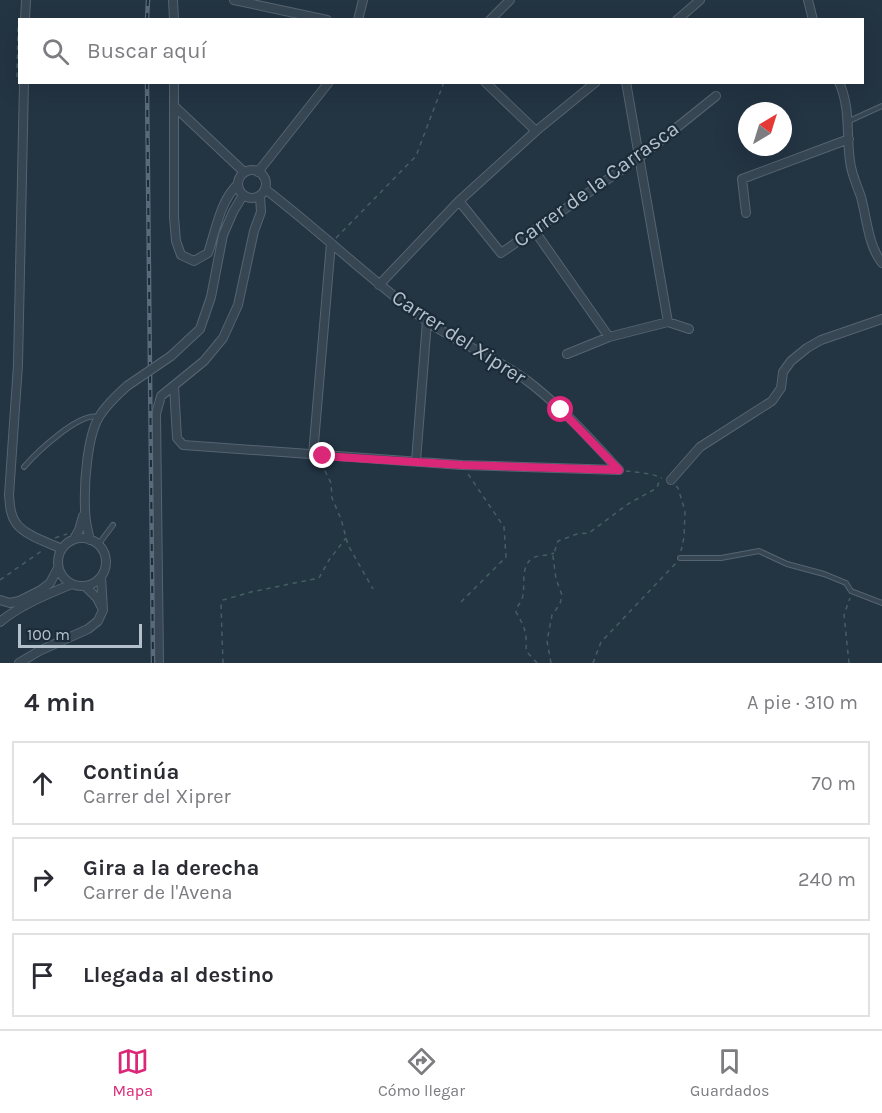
<!DOCTYPE html>
<html lang="es">
<meta charset="utf-8">
<style>
body{margin:0;font-family:Karla,sans-serif;background:#f7f7f7;color:#2b2b33}
.compass{position:absolute;left:738px;top:102px;width:54px;height:54px;border-radius:50%;background:#fff;box-shadow:0 6px 24px #0002;rotate:38deg}
.scale{position:absolute;left:18px;bottom:15px;width:124px;box-sizing:border-box;padding-left:6px;border:3px solid #b4c1cd;border-top:0;font-size:16px;line-height:21px;white-space:nowrap;color:#b4c1cd;-webkit-text-stroke:4px #1c2b38;paint-order:stroke}
.stop{position:absolute;width:18px;height:18px;margin:-14px;border:4px solid #db2777;border-radius:50%;background:#fff}
.stop.end{background:#db2777;border-color:#fff;box-shadow:0 2px 6px #0008}
.list{margin:0;padding:0;list-style:none}
h2{display:flex;justify-content:space-between;align-items:center;height:78px;margin:0;padding:0 24px;font-size:26px}
h2 small{font-size:20px;font-weight:400;color:#7c7c81}
.list li{display:grid;grid-template-columns:39px 1fr auto;gap:18px;align-items:center;box-sizing:border-box;height:84px;margin:0 12px 12px;padding:0 12px;border:2px solid #e1e1e2;border-radius:0px}
.list b{display:block;font-size:22px;white-space:nowrap}
.list p{margin:0;font-size:20px;white-space:nowrap;color:#7c7c81}
.list em{font-size:20px;font-style:normal;color:#7c7c81}
.icon{flex:none;width:33px;height:33px;fill:none;stroke:currentColor;stroke-width:2;stroke-linecap:round;stroke-linejoin:round}
.map{position:relative;flex:none;width:882px;height:663px;overflow:hidden}
.search{position:absolute;background:#fff;box-shadow:0 6px 24px #0002;left:18px;right:18px;top:18px;height:66px;display:flex;align-items:center;gap:15px;box-sizing:border-box;padding:0 21px;border-radius:0px;color:#7c7c81;font-size:22px}
.sheet{height:366px;background:#fff}
nav{display:flex;justify-content:space-around;align-items:center;box-sizing:border-box;height:84px;border-top:2px solid #e1e1e2;background:#fff;font-size:16px;color:#7c7c81}
nav a{display:grid;justify-items:center;gap:3px}
nav .on{color:#db2777}
.map>svg:first-child{display:block}
</style>
<div class="map">
<svg width="882" height="663" viewBox="0 0 882 663">
<rect width="100%" height="100%" fill="#233443"/>
<g fill="none" stroke-linecap="round" stroke-linejoin="round">
<!-- lane casing -->
<g stroke="#556470" stroke-width="6">
<path id="lane" d="M849,121L882,106
M24,467C36,453 79,412 98,417
M98,545L113,525
M680,558H721L759,551L787,564L824,574L846,583L851,591L882,603"/>
</g>
<!-- street casing -->
<g stroke="#556470" stroke-width="10">
<path id="street" d="M173,0L174,20
M234,0L327,20
M808,0L813,20
M25,20L26,0
M358,20L363,0
M490,20L510,0
M677,20L700,0
M24,82L18,365L9,495C10,505 10,515 16,523C24,535 49,543 62,549
M174,82V217L176,241L181,255L194,261L208,253C216,230 220,201 238,184
M485,82L536,131
M626,82L668,322
M839,82C851,109 846,134 850,161C851,173 857,185 861,197C867,219 868,245 882,263
M174,106L244,172
M238 184a14 14 0 1 1 28 0a14 14 0 1 1-28 0Z
M258,172L329,82
M265,189C320,231 369,279 425,320C459,344 502,360 534,386C565,411 592,441 619,470
M459,201L501,253L640,157L716,96
M746,213L742,179L849,139
M534,230L609,337
M379,285L459,201L536,131L596,82
M567,354L609,337L668,322L689,329
M171,356L200,329L211,297L223,235L233,212L243,195
M174,386L177,438L183,445L462,465L619,470
M313,455L331,243
M416,461L427,321
M671,480L700,447L772,401L781,388L783,372L791,361L807,348L821,340L882,319
M58 562a24 24 0 1 1 48 0a24 24 0 1 1-48 0Z
M74,539L79,530L83,516
M90,540C87,529 85,519 85,508C84,484 87,437 99,417C106,405 117,395 127,386
M85,586L97,598L101,606
M0,600L10,603L19,601L41,590L50,583L58,568
M0,622C20,605 48,594 72,584
M19,663L39,651L88,629L98,621L103,610L101,577
M159,663L156,414L161,396L204,361L223,338L238,305L254,231L261,212L260,196"/>
</g>
<!-- path -->
<path stroke="#436060" stroke-width="1.5" stroke-dasharray="4.5 4.5" stroke-linecap="butt" d="M17,77L18,25
M336,238L416,156L444,82
M323,462L324,469L331,483L332,498L341,519L348,545L373,589
M626,471L651,474L662,478
M676,486L678,488L685,511L684,537L681,551
M55,538L67,534
M0,580L43,550
M461,602L506,557L504,527L468,474
M223,663L221,605L223,600L251,592L319,578L329,560L346,538
M537,663L526,651C527,632 525,628 516,612C517,605 522,602 523,595C525,583 521,568 531,559C538,554 546,557 554,553
M551,663L547,641L552,615L560,604L562,595L556,579L553,556L558,541L577,534L589,533L628,504L657,488L660,478
M593,663L601,642L676,563
M849,663L844,615L850,598"/>
<!-- lane -->
<use href="#lane" stroke="#374653" stroke-width="4"/>
<!-- street -->
<use href="#street" stroke="#374653" stroke-width="8"/>
<!-- rail casing -->
<g stroke="#596a7a" stroke-width="4.5">
<path id="rail" d="M147,20L148,0
M147,82L153,663"/>
</g>
<!-- rail -->
<use href="#rail" stroke="#1c2b38" stroke-width="2" stroke-dasharray="7" stroke-linecap="butt"/>
<!-- street-bridge casing -->
<g stroke="#556470" stroke-width="10" stroke-linecap="butt">
<path id="street-bridge" d="M127,386L171,356"/>
</g>
<!-- street-bridge -->
<use href="#street-bridge" stroke="#374653" stroke-width="8"/>
</g>
<g fill="none" stroke-linecap="round" stroke-linejoin="round">
<!-- route -->
<path stroke="#db2777" stroke-width="8" d="M323,456L462,465L619,470L561,410"/>
</g>
<g text-anchor="middle" stroke-width="4.5" stroke-linejoin="round" paint-order="stroke">
<!-- street labels -->
<g font-size="21" fill="#b4c1cd" stroke="#1c2b38">
<text transform="translate(596 184) rotate(-36)" y="7">Carrer de la Carrasca</text>
<text transform="translate(459 337) rotate(33)" y="7">Carrer del Xiprer</text>
</g>
</g>
</svg>
<svg class="compass" viewBox="-18 -18 36 36"><path d="M0-13l5 13h-10z" fill="#e53935"/><path d="M0 13l5-13h-10z" fill="#7c7c81"/></svg>
<div class="scale">100 m</div>
<div class="stop" style="left:561px;top:410px"></div>
<div class="stop end" style="left:323px;top:456px"></div>
<div class="search"><svg class="icon" aria-label="search" viewBox="0 0 24 24"><circle cx="10" cy="10" r="6"/><path d="M15 15l6 6"/></svg>Buscar aquí</div>
</div>
<section class="sheet">
<h2>4 min<small>A pie · 310 m</small></h2>
<ul class="list">
<li><svg class="icon" aria-label="ahead" viewBox="0 0 24 24"><path d="M12 20V5M6 11l6-6 6 6"/></svg><div><b>Continúa</b><p>Carrer del Xiprer</p></div><em>70 m</em></li>
<li><svg class="icon" aria-label="right" viewBox="0 0 24 24"><path d="M7 20v-9h11M14 6l5 5-5 5"/></svg><div><b>Gira a la derecha</b><p>Carrer de l'Avena</p></div><em>240 m</em></li>
<li><svg class="icon" aria-label="arrive" viewBox="0 0 24 24"><path d="M6 21V4h12l-3 4 3 4H6"/></svg><div><b>Llegada al destino</b></div></li>
</ul>
</section>
<nav>
<a class="on"><svg class="icon" aria-label="map" viewBox="0 0 24 24"><path d="M3 6l6-2 6 2 6-2v14l-6 2-6-2-6 2zM9 4v14M15 6v14"/></svg>Mapa</a>
<a><svg class="icon" aria-label="directions" viewBox="0 0 24 24"><path d="M12 3l9 9-9 9-9-9zM9 14v-3h6M13 9l2 2-2 2"/></svg>Cómo llegar</a>
<a><svg class="icon" aria-label="saved" viewBox="0 0 24 24"><path d="M7 4h10v16l-5-4-5 4z"/></svg>Guardados</a>
</nav>
